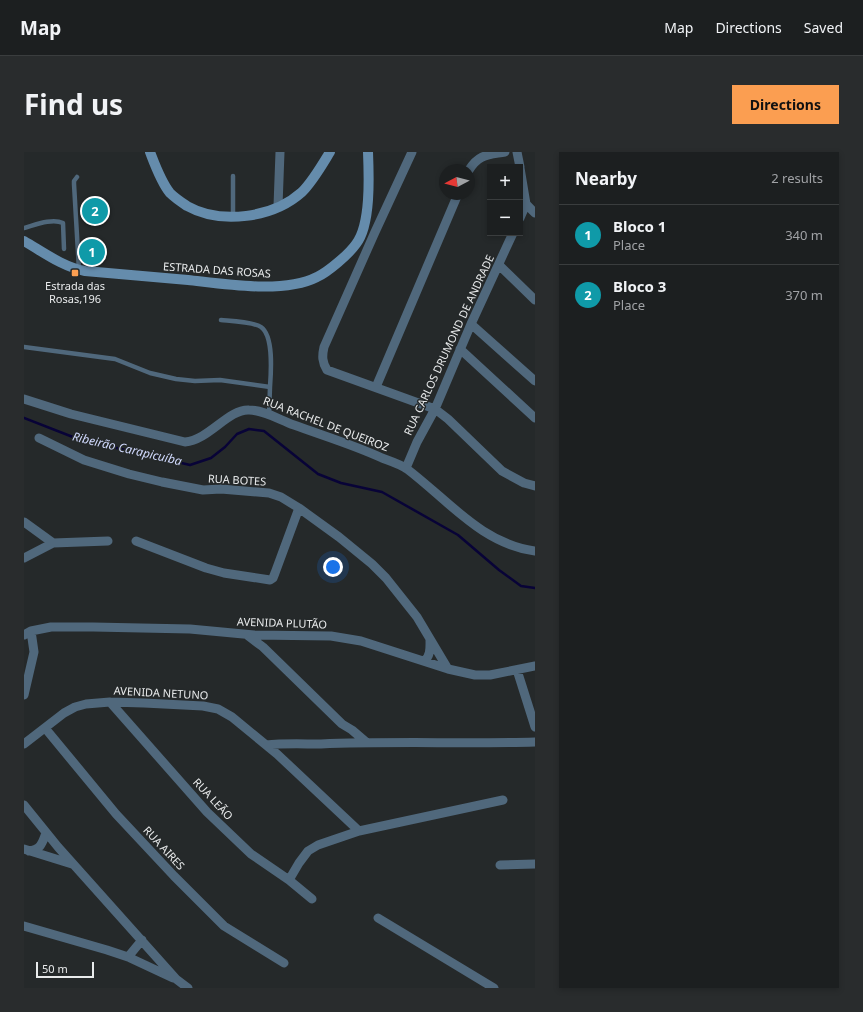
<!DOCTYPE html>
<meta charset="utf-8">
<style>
body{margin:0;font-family:"Noto Sans",sans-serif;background:#292c2d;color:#f1f3f6}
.controls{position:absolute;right:12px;top:12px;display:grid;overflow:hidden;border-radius:0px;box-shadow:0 2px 6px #0003}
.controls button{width:36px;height:36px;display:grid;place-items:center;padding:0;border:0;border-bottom:1px solid #3a3d3e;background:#1c1f20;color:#f1f3f6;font:20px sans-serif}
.compass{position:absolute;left:415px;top:12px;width:36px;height:36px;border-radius:50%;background:#1c1f20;box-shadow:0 2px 6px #0003;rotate:263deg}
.scale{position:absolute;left:12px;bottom:10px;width:58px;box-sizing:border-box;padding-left:4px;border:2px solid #e8eaeb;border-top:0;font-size:11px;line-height:14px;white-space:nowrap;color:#e8eaeb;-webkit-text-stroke:3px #25292a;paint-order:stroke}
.you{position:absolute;left:309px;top:415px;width:14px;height:14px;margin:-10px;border:3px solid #fff;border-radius:50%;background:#1a73e8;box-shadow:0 0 0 6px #1a73e833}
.badge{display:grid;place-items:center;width:26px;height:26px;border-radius:50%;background:#fb9e51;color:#fff;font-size:13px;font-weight:700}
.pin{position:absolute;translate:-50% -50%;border:2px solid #fff;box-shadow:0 1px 4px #0006}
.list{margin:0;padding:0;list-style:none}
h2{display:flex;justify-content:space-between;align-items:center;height:52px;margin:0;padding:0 16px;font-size:17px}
h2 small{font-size:13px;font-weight:400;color:#a0a2a5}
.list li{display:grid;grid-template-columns:26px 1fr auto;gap:12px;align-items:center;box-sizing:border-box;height:60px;padding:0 16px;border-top:1px solid #3a3d3e}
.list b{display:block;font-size:15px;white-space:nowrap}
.list p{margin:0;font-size:13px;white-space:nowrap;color:#a0a2a5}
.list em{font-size:13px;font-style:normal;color:#a0a2a5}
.map{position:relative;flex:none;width:511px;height:836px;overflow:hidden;border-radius:0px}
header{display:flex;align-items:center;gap:24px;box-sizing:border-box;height:56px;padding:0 20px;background:#1c1f20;border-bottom:1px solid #3a3d3e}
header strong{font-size:19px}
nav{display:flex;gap:22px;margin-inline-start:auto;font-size:14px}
.intro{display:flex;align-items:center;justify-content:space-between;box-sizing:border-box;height:96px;padding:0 24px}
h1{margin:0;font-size:28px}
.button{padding:10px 18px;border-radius:0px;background:#fb9e51;color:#111;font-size:14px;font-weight:700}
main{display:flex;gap:24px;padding:0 24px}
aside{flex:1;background:#1c1f20;border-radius:0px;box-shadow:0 2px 6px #0003}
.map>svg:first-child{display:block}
</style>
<header>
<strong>Map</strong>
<nav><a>Map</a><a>Directions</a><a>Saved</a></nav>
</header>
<div class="intro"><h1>Find us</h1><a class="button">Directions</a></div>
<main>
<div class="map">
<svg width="511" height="836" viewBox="0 0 511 836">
<rect width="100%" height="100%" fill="#25292a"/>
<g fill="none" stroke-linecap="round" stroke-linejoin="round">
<!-- stream -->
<path stroke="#080337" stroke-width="2.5" d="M0,266L54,287L166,313L187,306L201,295L213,282L225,277L240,279L294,322L317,331L358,340L434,383L475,418L497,434L511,436"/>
</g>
<!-- building -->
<path fill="#535756" d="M63,50L80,52L79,67L71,65V66H62Z
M60,91L77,93L76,108L67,106V107H58Z"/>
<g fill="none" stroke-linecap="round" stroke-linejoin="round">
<!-- lane -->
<path stroke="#50687c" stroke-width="4.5" d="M209,24V65
M53,25L50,29V32L55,118
M0,76C11,73 28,66 39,71L40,97
M197,168C207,169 230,170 237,175C250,184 247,221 246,235
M0,195L91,207L126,221L152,227L171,229L196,228L246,235L245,263"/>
<!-- street -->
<path stroke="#50687c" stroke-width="9" d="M388,0L351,80L300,195C298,204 298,210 303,218L411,257L424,267L478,319L500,331L511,334
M493,0L496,15
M496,16L502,52L496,66
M445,18C455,2 464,3 481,0
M502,52L511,61
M254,54L256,0
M475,113L511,148
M447,172L511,229
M436,197L511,266
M352,235L434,42
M0,247L47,262L161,290C185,288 204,257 225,258C240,258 256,268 270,273C300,284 330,293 358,306C366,309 376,312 383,317C424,348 458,392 511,399
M15,286L60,308L105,322L138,330L179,338L197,337L245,341L257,345L275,356L315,385L348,412L362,426L393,465L424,517
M382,316L393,290L411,257L447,172L489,81
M0,370L29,391
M112,389L182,416L200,421L246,428L249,426L251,421L275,356
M0,406L29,391L84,389
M0,483L7,479L27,475H69L166,477L230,483L307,484L337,489L424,517L451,523H466L511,514
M223,483L239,495L318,572L328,578L342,590
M400,509C407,504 406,495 406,487
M493,518L511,575
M0,543L10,500L7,479
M86,550L183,660L227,702L265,728L288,747
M21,576L92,662L150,724L200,774L260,811
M0,592L40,561L51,555L62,552L86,550L120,551L179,554L194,557L208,565L253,602L335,679
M242,593C260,591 279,592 297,592C368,589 440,592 511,590
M0,653L34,695L152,827L164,836
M0,697L48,712
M5,699C17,697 18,692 22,681
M476,713L511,712
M265,728L275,711L284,699L294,693L335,679L479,648
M354,766L470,836
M0,774L83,798L104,805L149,826
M104,805L118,788"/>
<!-- secondary -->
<path stroke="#658cac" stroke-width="10" d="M126,0C131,13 137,30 146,41C151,46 157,50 163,54C197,73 249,66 278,40C289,29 298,13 306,0
M0,89C19,100 39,115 61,119C95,122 130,125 164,128C200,132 260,142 293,125C304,120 325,102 332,92C347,73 345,24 344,0"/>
</g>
<!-- markers -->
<rect fill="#fb9e51" stroke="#25292a" stroke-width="1.5" x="47" y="117" width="8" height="8" rx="2"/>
<g text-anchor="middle" stroke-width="3" stroke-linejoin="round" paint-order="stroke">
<!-- street labels -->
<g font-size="11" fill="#e8eaeb" stroke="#25292a">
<text transform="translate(193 118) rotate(4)" y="4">ESTRADA DAS ROSAS</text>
<text transform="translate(425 193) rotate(-65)" y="4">RUA CARLOS DRUMOND DE ANDRADE</text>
<text transform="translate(302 272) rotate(21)" y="4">RUA RACHEL DE QUEIROZ</text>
<text transform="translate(213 328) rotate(3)" y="4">RUA BOTES</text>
<text transform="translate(258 471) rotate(2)" y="4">AVENIDA PLUTÃO</text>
<text transform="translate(137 541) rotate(3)" y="4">AVENIDA NETUNO</text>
<text transform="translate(189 647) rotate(47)" y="4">RUA LEÃO</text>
<text transform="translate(140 696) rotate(47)" y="4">RUA AIRES</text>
</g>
<!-- poi labels -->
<g font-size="11" fill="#e8eaeb" stroke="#25292a">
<text x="51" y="138">Estrada das<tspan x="51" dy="13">Rosas,196</tspan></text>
</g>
<!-- water labels -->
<g font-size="12" font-style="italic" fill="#d0d9fd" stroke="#25292a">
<text transform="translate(103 297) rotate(13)" y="4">Ribeirão Carapicuíba</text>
</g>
</g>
</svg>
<div class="controls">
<button>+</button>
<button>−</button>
</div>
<svg class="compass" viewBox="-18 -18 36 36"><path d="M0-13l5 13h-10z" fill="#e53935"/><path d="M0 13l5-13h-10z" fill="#a0a2a5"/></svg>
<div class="scale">50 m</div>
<div class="you"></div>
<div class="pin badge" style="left:68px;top:100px;background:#0f9aa8">1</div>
<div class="pin badge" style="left:71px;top:59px;background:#0f9aa8">2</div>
</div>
<aside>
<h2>Nearby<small>2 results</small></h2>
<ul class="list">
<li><span class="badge" style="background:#0f9aa8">1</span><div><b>Bloco 1</b><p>Place</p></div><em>340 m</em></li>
<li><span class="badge" style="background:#0f9aa8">2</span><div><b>Bloco 3</b><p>Place</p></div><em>370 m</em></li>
</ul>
</aside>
</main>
